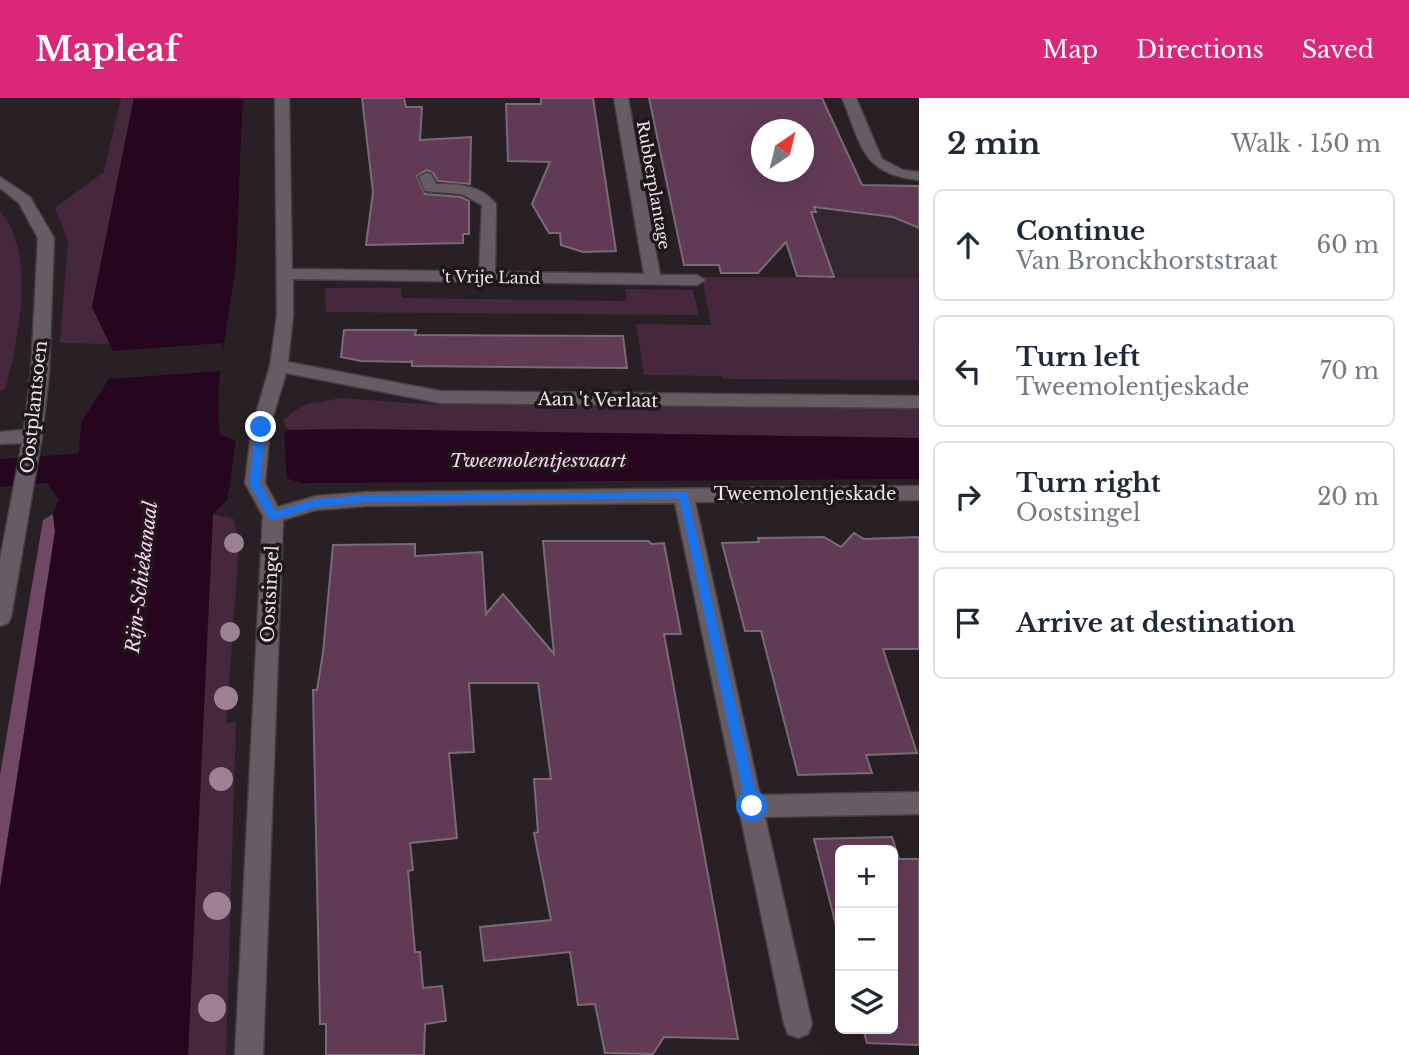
<!DOCTYPE html>
<meta charset="utf-8">
<style>
body{margin:0;font-family:"Libre Baskerville",serif;background:#f2f2f3;color:#1f2937}
.controls{position:absolute;right:21px;bottom:21px;display:grid;overflow:hidden;border-radius:10px;box-shadow:0 7px 28px #0002}
.controls button{width:63px;height:63px;display:grid;place-items:center;padding:0;border:0;border-bottom:2px solid #e0e1e3;background:#fff;color:#1f2937;font:35px sans-serif}
.compass{position:absolute;left:751px;top:21px;width:63px;height:63px;border-radius:50%;background:#fff;box-shadow:0 7px 28px #0002;rotate:35deg}
.stop{position:absolute;width:21px;height:21px;margin:-16px;border:5px solid #1a73e8;border-radius:50%;background:#fff}
.stop.end{background:#1a73e8;border-color:#fff;box-shadow:0 2px 7px #0008}
.list{margin:0;padding:0;list-style:none}
h2{display:flex;justify-content:space-between;align-items:center;height:91px;margin:0;padding:0 28px;font-size:30px}
h2 small{font-size:23px;font-weight:400;color:#747a83}
.list li{display:grid;grid-template-columns:46px 1fr auto;gap:21px;align-items:center;box-sizing:border-box;height:112px;margin:0 14px 14px;padding:0 14px;border:2px solid #e0e1e3;border-radius:10px}
.list b{display:block;font-size:26px;white-space:nowrap}
.list p{margin:0;font-size:23px;white-space:nowrap;color:#747a83}
.list em{font-size:23px;font-style:normal;color:#747a83}
.icon{flex:none;width:38px;height:38px;fill:none;stroke:currentColor;stroke-width:2;stroke-linecap:round;stroke-linejoin:round}
.map{position:relative;flex:none;width:919px;height:957px;overflow:hidden}
header{display:flex;align-items:center;gap:42px;box-sizing:border-box;height:98px;padding:0 35px;background:#db2777;color:#fff}
header strong{font-size:33px}
nav{display:flex;gap:38px;margin-inline-start:auto;font-size:24px}
main{display:flex}
aside{flex:1;background:#fff}
.map>svg:first-child{display:block}
</style>
<header>
<strong>Mapleaf</strong>
<nav><a>Map</a><a>Directions</a><a>Saved</a></nav>
</header>
<main>
<div class="map">
<svg width="919" height="957" viewBox="0 0 919 957">
<rect width="100%" height="100%" fill="#292026"/>
<!-- built -->
<path fill="#352730" d="M862,87H919V202L804,182L782,114Z"/>
<!-- green -->
<path fill="#46283d" d="M121,0H134L92,208L110,246L60,245L68,143L55,110L104,74Z
M0,113C37,157 18,239 6,290L0,293Z
M702,179L918,180L919,282L723,281L722,278L644,277L636,226L711,227Z
M325,190H401L402,200L626,203V191L693,192L699,217L326,214Z
M341,300L420,306L919,311V340L355,331L288,332L283,322L303,307Z
M213,416L234,421L239,445L226,626L236,623L226,957H188Z"/>
<!-- forest -->
<path fill="#714864" d="M53,416L55,433L0,790V677L43,422Z"/>
<!-- water -->
<path fill="#26051e" d="M134,0H243C239,57 240,115 235,172C229,227 213,282 220,337L234,342L278,340L288,332L355,331L919,340V381L301,385L286,380L276,369L232,380L227,402L213,416L188,957H0V790L55,434L53,416L59,402L48,386L54,364L79,355L81,324L109,281L113,253L92,209Z"/>
<!-- pier -->
<path fill="#292026" d="M222,245V273L109,281L113,253Z
M284,331L287,384L275,373L235,383L231,401H228L236,339L277,337Z"/>
<g fill="none" stroke-linecap="round" stroke-linejoin="round">
<!-- canal -->
<path fill="#26051e" fill-rule="evenodd" d="M107,354L121,358L126,367L121,376L107,380L0,389V361Z"/>
</g>
<!-- building -->
<path fill="#613a55" stroke="#776c73" stroke-width="2" fill-rule="evenodd" d="M362,0H404L406,9H422L420,42L471,39L470,86L438,83L433,75L427,72L417,78L425,96L461,99L469,103V136H463V145L366,147L373,94Z
M541,0H593L616,153L583,154L561,147L560,135H549L532,106L550,64L508,63L506,6H541Z
M649,0H822L862,87L919,88V130L893,119L814,109L816,114H811L834,179L797,178L786,144L758,175H721L719,167H684ZM761,32H803V74H761Z
M344,232H416L415,237L623,238L627,270L412,268V262L411,264L361,263L341,259Z
M854,435L864,441L919,439V551H883L917,655L866,657L872,675L798,677L761,533H745L722,445L759,444L758,440L824,439L841,449Z
M543,443H648L652,446L664,445L681,536H664L738,941L664,939L653,956L605,955L595,906L578,907L570,854L484,863L480,829L551,822L534,735L538,734L534,681H551L538,585H469L474,654L449,655L457,740L410,745L413,772L408,773L415,854H420L423,890L442,888L446,923L425,926L424,957H326V926H320L313,592H317L323,555L333,447L415,446V458L482,454L486,516L503,496L554,556Z
M892,739L899,761H919V947L867,945L863,931H893V752H840V843L814,741Z"/>
<g fill="none" stroke-linecap="round" stroke-linejoin="round">
<!-- lane casing -->
<g stroke="#453f43" stroke-width="3">
<path id="lane" d="M426,75L431,76L436,86C459,86 481,87 496,106L495,179L493,182H481L479,179L482,107L462,96L425,93L419,79Z"/>
</g>
<!-- street casing -->
<g stroke="#453f43" stroke-width="3">
<path id="street" d="M275,0H289L292,171L644,176L614,0H628L660,177H697L705,182L697,187L293,181V217L288,264L440,293L919,298V310L440,305L286,275L270,329L265,385L278,409L316,398L367,394L919,388V402L695,404L760,697L919,694V716L765,719L812,926L808,936L798,940L788,936L784,926L675,405L367,408L316,412L283,422L263,957H235L263,418L245,385L252,329L270,268L277,217Z
M842,0H856L882,61L903,72L919,74V82C861,76 862,47 842,0Z
M0,79L30,99L54,140L49,275L42,338L11,519L8,525L0,528V462L22,345L0,346V334L24,332L31,275L38,140L19,105L0,90Z"/>
</g>
<!-- lane -->
<use href="#lane" fill="#675c63" fill-rule="evenodd"/>
<!-- street -->
<use href="#street" fill="#675c63" fill-rule="evenodd"/>
</g>
<!-- trees -->
<g fill="#9c8192">
<circle cx="234" cy="445" r="10"/>
<circle cx="230" cy="534" r="10"/>
<circle cx="226" cy="600" r="12"/>
<circle cx="221" cy="681" r="12"/>
<circle cx="217" cy="808" r="14"/>
<circle cx="212" cy="910" r="14"/>
</g>
<!-- route -->
<path fill="#1a73e8" d="M261,326L266,329L260,385L276,413L316,401L367,397L687,394L759,708L757,713H748L746,708L679,400L367,404L316,409L273,422L269,421L249,385L256,329Z"/>
<g text-anchor="middle" stroke-width="7" stroke-linejoin="round" paint-order="stroke">
<!-- far-street labels -->
<g font-size="16" fill="#ebe5e9" stroke="#1f171c">
<text transform="translate(654 87) rotate(80)" y="6">Rubberplantage</text>
<text transform="translate(491 179) rotate(1)" y="6">'t Vrije Land</text>
</g>
<!-- street labels -->
<g font-size="18" fill="#ebe5e9" stroke="#1f171c">
<text transform="translate(598 302) rotate(1)" y="6">Aan 't Verlaat</text>
<text transform="translate(34 309) rotate(-84)" y="6">Oostplantsoen</text>
<text x="805" y="402">Tweemolentjeskade</text>
<text transform="translate(270 496) rotate(-87)" y="6">Oostsingel</text>
</g>
<!-- water labels -->
<g font-size="19" font-style="italic" fill="#fed3ef" stroke="#1f171c">
<text x="538" y="369">Tweemolentjesvaart</text>
<text transform="translate(141 479) rotate(-83)" y="7">Rijn-Schiekanaal</text>
</g>
</g>
</svg>
<div class="controls">
<button>+</button>
<button>−</button>
<button><svg class="icon" aria-label="layers" viewBox="0 0 24 24"><path d="M12 4l9 5-9 5-9-5zM3 14l9 5 9-5"/></svg></button>
</div>
<svg class="compass" viewBox="-18 -18 36 36"><path d="M0-13l5 13h-10z" fill="#e53935"/><path d="M0 13l5-13h-10z" fill="#747a83"/></svg>
<div class="stop" style="left:752px;top:708px"></div>
<div class="stop end" style="left:261px;top:329px"></div>
</div>
<aside>
<h2>2 min<small>Walk · 150 m</small></h2>
<ul class="list">
<li><svg class="icon" aria-label="ahead" viewBox="0 0 24 24"><path d="M12 20V5M6 11l6-6 6 6"/></svg><div><b>Continue</b><p>Van Bronckhorststraat</p></div><em>60 m</em></li>
<li><svg class="icon" aria-label="left" viewBox="0 0 24 24"><path d="M17 20v-9H6M10 6l-5 5 5 5"/></svg><div><b>Turn left</b><p>Tweemolentjeskade</p></div><em>70 m</em></li>
<li><svg class="icon" aria-label="right" viewBox="0 0 24 24"><path d="M7 20v-9h11M14 6l5 5-5 5"/></svg><div><b>Turn right</b><p>Oostsingel</p></div><em>20 m</em></li>
<li><svg class="icon" aria-label="arrive" viewBox="0 0 24 24"><path d="M6 21V4h12l-3 4 3 4H6"/></svg><div><b>Arrive at destination</b></div></li>
</ul>
</aside>
</main>
